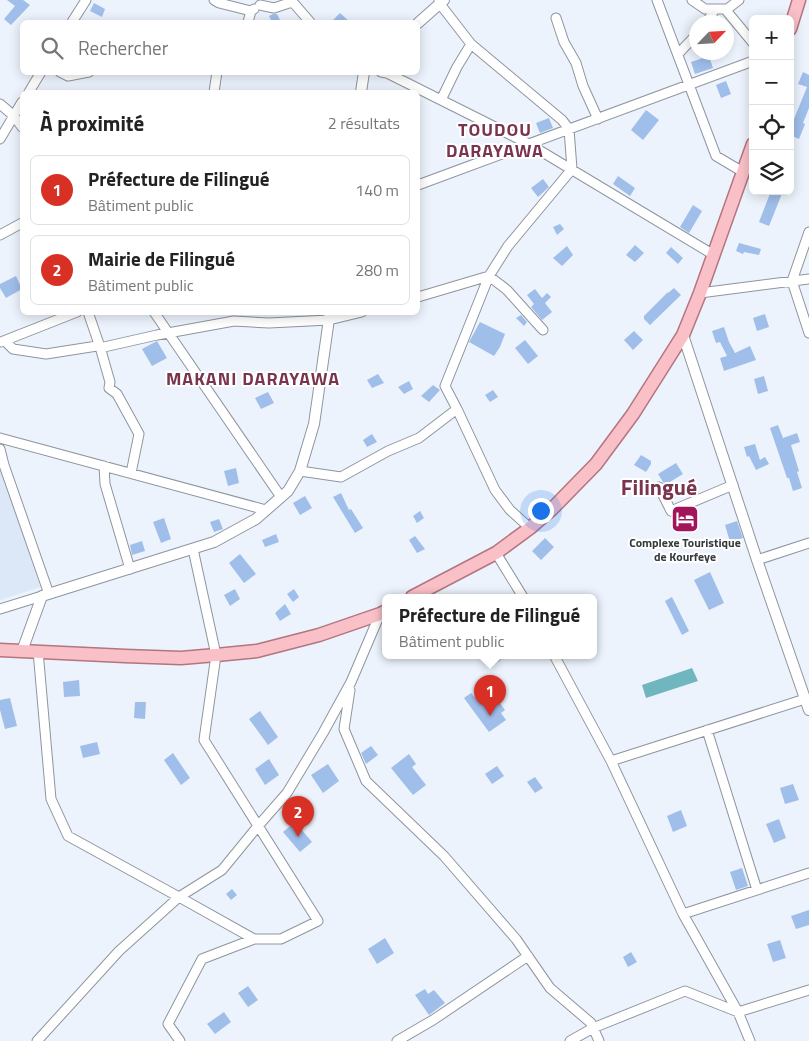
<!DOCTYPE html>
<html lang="fr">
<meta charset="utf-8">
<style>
body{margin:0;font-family:"Titillium Web",sans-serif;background:#f2f2f2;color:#222}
.controls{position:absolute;right:15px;top:15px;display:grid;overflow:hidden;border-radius:8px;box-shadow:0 2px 12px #0003}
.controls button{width:45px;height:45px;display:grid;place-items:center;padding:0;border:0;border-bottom:1px solid #e0e0e0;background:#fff;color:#222;font:25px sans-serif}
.compass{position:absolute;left:689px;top:15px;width:45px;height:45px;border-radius:50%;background:#fff;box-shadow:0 2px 12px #0003;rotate:65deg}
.you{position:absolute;left:540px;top:510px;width:18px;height:18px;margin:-12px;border:4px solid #fff;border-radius:50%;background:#1a73e8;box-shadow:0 0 0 8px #1a73e833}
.badge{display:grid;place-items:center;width:32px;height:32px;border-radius:50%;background:#d93025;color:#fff;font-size:16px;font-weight:700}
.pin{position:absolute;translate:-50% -41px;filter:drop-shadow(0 1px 2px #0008)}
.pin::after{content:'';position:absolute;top:26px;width:18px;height:15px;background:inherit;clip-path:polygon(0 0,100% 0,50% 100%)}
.popup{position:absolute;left:382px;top:594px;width:215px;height:65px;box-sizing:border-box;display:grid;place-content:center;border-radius:8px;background:#fff;filter:drop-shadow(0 1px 4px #0005);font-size:16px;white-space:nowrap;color:#767676}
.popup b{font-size:19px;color:#222}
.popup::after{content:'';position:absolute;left:50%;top:100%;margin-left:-10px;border:10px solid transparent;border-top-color:#fff}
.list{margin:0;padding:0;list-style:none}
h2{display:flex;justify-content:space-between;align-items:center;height:65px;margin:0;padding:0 20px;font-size:21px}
h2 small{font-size:16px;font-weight:400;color:#767676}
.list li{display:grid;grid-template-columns:32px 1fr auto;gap:15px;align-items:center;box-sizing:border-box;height:70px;margin:0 10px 10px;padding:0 10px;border:1px solid #e0e0e0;border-radius:8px}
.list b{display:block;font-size:19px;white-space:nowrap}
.list p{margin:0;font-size:16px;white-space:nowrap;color:#767676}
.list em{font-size:16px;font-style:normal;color:#767676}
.icon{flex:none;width:28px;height:28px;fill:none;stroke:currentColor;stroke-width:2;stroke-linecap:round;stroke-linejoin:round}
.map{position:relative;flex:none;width:809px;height:1041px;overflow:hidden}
.search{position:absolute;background:#fff;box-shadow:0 2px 12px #0003;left:20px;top:20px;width:400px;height:55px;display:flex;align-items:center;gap:12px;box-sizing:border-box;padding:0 18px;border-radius:8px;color:#767676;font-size:19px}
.panel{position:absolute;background:#fff;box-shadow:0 2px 12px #0003;left:20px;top:90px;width:400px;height:225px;border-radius:8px}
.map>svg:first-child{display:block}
</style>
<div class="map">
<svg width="809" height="1041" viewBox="0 0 809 1041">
<rect width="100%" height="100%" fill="#ecf3fc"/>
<!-- built -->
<path fill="#dce7f7" d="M0,463L40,587L0,600Z"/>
<!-- water -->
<path fill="#70b6be" d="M692,668L698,681L646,698L642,685Z"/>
<!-- building -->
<path fill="#a0beea" d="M7,0H23L30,5L11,25L4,19L15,6Z
M94,3L105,9L102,17L90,11Z
M340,13L350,22H331Z
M273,14H277L281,22H272L269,16Z
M709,56L713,68L695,74L691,62Z
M803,72L809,75V108L803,123L805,124L799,139L790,135V117L794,119L807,87L798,84Z
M726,81L731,94L721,98L716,85Z
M646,110L659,120L643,140L631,130Z
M549,118L553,128L540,133L536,123Z
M618,176L635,188L630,196L613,184Z
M543,179L549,187L538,197L531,188Z
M771,191H783L769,226L759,222Z
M693,205L702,211L689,233L680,227Z
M560,224L564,229L557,235L553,227Z
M739,243L761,249L759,255L744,252L743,254L736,251Z
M635,245L644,253L635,262L626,255Z
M567,246L573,255L562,266L553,258Z
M671,247L683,258L678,264L666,253Z
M16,276L22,289L6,298L0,288V284Z
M674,288L681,295L650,325L644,319V316L668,292V293Z
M535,289L542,298L547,293L551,297L545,303L552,312L542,320L531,307L534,304L527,295Z
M765,314L769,327L757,331L753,318Z
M521,315L527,322L524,326L516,318Z
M480,322L505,334L500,347L494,356L469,342Z
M724,327L729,342L735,353L750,346L756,360L724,371L720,358L727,356L720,342L716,343L712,331Z
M634,331L643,340L633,350L624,340Z
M525,340L538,356L528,364L515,348Z
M157,341L167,358L152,366L142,349Z
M378,374L384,383L372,388L367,380Z
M764,376L768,391L758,394L754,379Z
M409,381L413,389L404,394L398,387Z
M433,385L440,390L429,402L421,396Z
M493,390L498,397L490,402L485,395Z
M268,392L274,403L261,409L255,398Z
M778,425L783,438L797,433L800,442L791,445L799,471L797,472L802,488L793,491L789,478H787L770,428Z
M372,434L377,442L367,447L363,440Z
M755,444L760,460L765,457L769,464L756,470L749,456L747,457L744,447Z
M641,455L651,461V464L646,472L634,465Z
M676,463L683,474L665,485L658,474Z
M236,468L239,483L228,486L224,471Z
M341,493L349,510L351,509L363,528L355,533L333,497Z
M305,496L312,508L300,515L293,503Z
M420,511L424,518L417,523L413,516Z
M164,518L171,539L161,543L153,522Z
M219,519L223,529L214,532L210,522Z
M737,521L743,538L730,542L725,525Z
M276,534L279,542L265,547L262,540Z
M415,536L425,549L417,553L409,540Z
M545,538L554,547L541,560L532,551Z
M142,541L145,551L132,555L130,545Z
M240,554L256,574L244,583L229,563Z
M710,572L724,603L709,610L694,580Z
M235,589L240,599L230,606L224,595Z
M294,589L299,597L293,602L287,594Z
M672,597L689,631L682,635L665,601Z
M285,604L291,614L280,621L275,613Z
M483,655H498L501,660L490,667Z
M79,680L80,696L64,697L63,682Z
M471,693L477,700L487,693L491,699L495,696L505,710L501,713L506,720L489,732L464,698Z
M10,698L17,726L5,729L0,710V700Z
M135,702H146L145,719L134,718Z
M260,711L278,737L268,745L249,719Z
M97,742L100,754L83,758L80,746Z
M371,746L378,755L366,764L361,753Z
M173,753L190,778L181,785L164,760Z
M409,754L416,764L412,767L426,785L413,795L391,768Z
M269,759L279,775L265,785L255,769Z
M328,764L339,781L323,793L311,775Z
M497,766L504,776L492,784L485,774Z
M535,777L543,788L535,793L527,782Z
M793,784L799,800L785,804L780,788Z
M681,810L687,826L673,832L667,816Z
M779,819L786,838L774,843L766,824Z
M295,822L312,842L300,852L283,832Z
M742,868L748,886L736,890L730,872Z
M232,889L237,895L231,900L226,894Z
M809,910V925L796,929L791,916Z
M385,938L394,953L377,964L368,949Z
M780,940L786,958L773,962L767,944Z
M631,952L637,962L628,967L623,957Z
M248,986L258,1000L248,1007L238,993Z
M425,989L428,994L434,990L445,1003L429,1015L415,995Z
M224,1012L231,1022L215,1034L207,1024Z"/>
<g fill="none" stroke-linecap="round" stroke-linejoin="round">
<!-- minor casing -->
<g stroke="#8f959e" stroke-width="11">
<path id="minor" d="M214,0L219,3L251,11
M291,0L310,22
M657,0L716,156L743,172
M692,0L705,9H725L753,43
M260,5L274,8L292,2
M726,10L739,0
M556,18L564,42L576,63L583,86L598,119
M72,22L86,0
M248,22L251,11L254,9
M707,22L715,9
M678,54L696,35
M60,72L68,76L89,72
M381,72L387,73L529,144L714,255
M29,92L41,72
M214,92L217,72
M441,100L457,67L471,44
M0,104L14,116L22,127
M0,139L22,102
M418,185L753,61
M809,232L792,281L809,333
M0,235L22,223
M700,293L809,279
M418,297L489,276L507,290L543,330
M88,312L100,347L110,382L109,388L117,394L139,434L131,473
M154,312L281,497
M5,341L13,349L46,354L97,346L104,347L157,335L234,321L269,323L329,320L362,312
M1,342L77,312
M457,409L495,490L510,510L530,528
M0,438L266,510
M0,449L4,465L49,594
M104,466L105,484L130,569
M300,471L341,477L388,451L419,438L457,409L445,386L489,276L508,246L572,169L569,129L562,120L471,44L440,4L439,0
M659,487L671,511L733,485
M496,553L523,597
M757,560L809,543
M0,609L42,596
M38,651L51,799L68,836L179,897L254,939H281L318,921L204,740L216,655L193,549
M554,655L611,761L683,914L738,1012L750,1041
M350,690L344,729L366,781L444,856L516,939L550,988L591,1023L599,1041
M707,730L757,890
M611,761L805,699
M683,914L809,873
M37,1041L119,951L179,897L222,870L258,826L287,793L323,733L351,682L380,614
M180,1041L168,1024L202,959L254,939
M397,1041L433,1020L528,956
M570,1041L593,1028L685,991L738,1012L809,990"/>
</g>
<!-- tertiary casing -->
<g stroke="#8f959e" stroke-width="12">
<path id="tertiary" d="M418,23L444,0
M361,92L364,72
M683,335L757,560L809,710
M22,651L42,596L214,542L256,519L288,491L300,471L314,424L330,312"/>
</g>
<!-- primary casing -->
<g stroke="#b3757f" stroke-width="15">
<path id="primary" d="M790,29L799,0
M412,597L496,553L530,528L552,509L596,464L633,414L683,335L700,293L753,144
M0,650L125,656L181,658L216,655L257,651L319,635L380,614L386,611"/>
</g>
<!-- minor -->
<use href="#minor" stroke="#fff" stroke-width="9"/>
<!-- tertiary -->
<use href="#tertiary" stroke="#fff" stroke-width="10"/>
<!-- primary -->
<use href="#primary" stroke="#fac0c8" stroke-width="12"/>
</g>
<!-- icons -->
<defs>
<g id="hotel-square" transform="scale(1.4375)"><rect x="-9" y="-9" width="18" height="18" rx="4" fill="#a3155b" stroke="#fff"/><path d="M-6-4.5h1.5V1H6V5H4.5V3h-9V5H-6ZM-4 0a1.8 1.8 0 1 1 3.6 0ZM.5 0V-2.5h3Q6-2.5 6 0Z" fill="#fff"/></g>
</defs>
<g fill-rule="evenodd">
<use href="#hotel-square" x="685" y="519"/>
</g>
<g text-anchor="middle" stroke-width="4" stroke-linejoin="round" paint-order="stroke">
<!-- poi labels -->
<g font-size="12" font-weight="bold" fill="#36393c" stroke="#fff">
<text x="685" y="547">Complexe Touristique<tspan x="685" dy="14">de Kourfeye</tspan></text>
</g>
<!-- district labels -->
<g font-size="18" font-weight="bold" letter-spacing="1" fill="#79344e" stroke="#fff">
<text x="495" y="136">TOUDOU<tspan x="495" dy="21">DARAYAWA</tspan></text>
<text x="253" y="385">MAKANI DARAYAWA</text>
</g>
<!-- town labels -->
<g font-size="22" font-weight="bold" fill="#79344e" stroke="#fff">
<text x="659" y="495">Filingué</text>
</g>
</g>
</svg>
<div class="controls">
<button>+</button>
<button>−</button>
<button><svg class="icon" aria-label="locate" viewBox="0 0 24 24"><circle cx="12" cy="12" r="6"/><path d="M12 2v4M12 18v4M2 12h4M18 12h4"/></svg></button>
<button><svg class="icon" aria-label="layers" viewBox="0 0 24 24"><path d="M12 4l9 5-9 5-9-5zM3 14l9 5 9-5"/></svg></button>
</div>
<svg class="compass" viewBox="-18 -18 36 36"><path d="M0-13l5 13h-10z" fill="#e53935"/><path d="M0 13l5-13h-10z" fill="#767676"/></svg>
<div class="you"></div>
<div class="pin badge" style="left:490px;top:716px">1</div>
<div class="popup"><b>Préfecture de Filingué</b>Bâtiment public</div>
<div class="pin badge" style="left:298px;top:837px">2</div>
<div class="search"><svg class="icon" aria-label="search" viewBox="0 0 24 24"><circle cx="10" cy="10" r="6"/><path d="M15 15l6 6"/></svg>Rechercher</div>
<section class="panel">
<h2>À proximité<small>2 résultats</small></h2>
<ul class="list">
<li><span class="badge">1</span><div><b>Préfecture de Filingué</b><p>Bâtiment public</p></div><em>140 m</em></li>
<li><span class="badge">2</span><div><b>Mairie de Filingué</b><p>Bâtiment public</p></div><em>280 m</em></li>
</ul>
</section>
</div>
